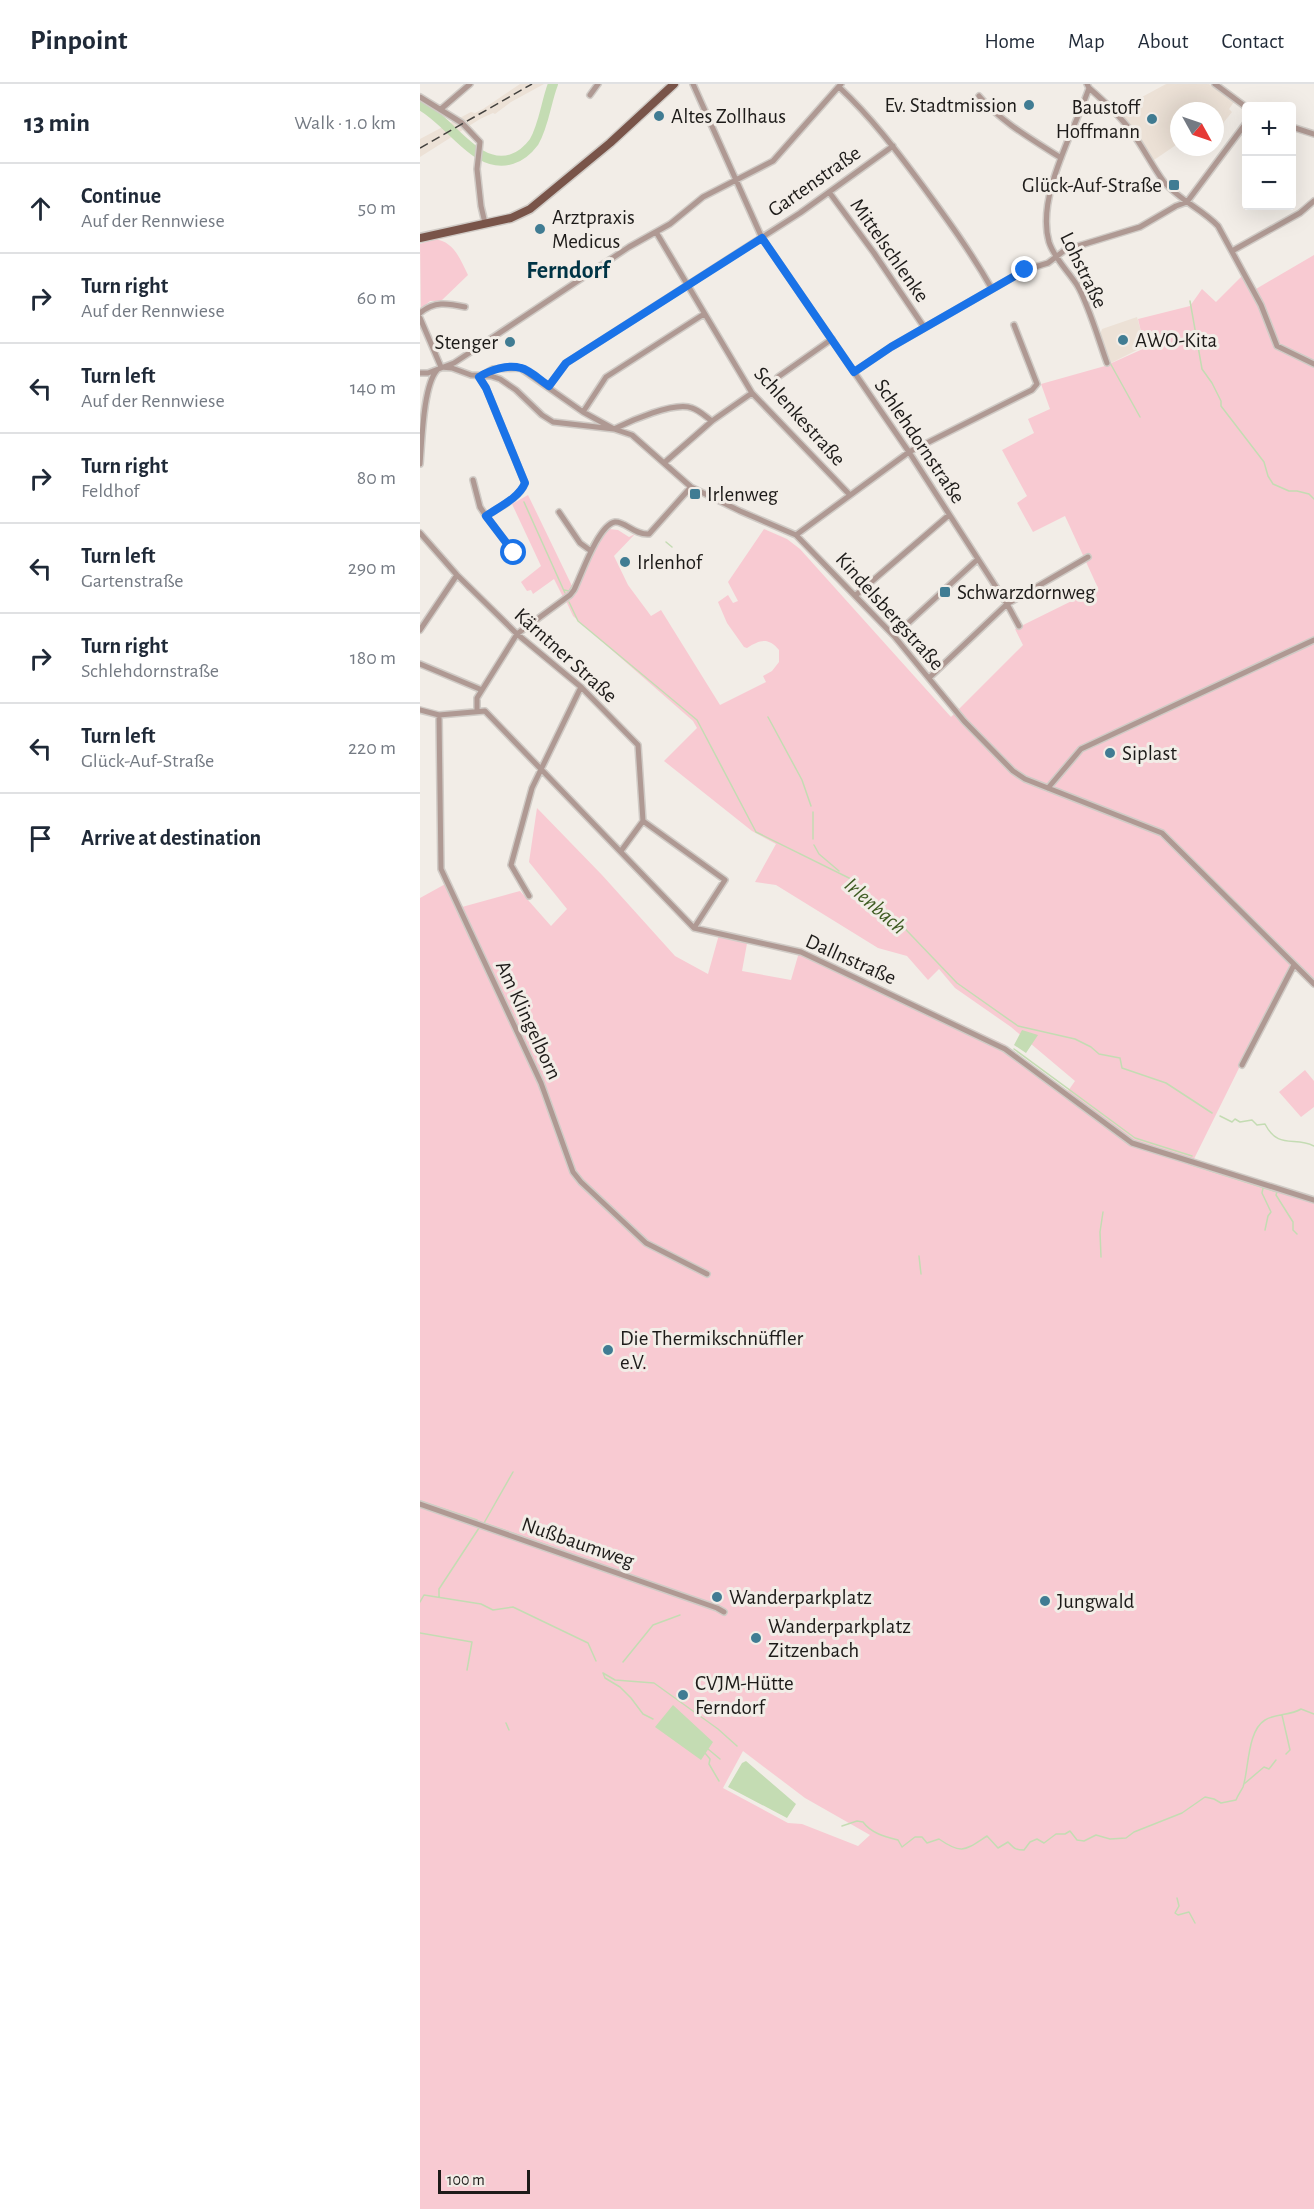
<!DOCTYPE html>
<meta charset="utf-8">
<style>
body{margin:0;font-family:"Alegreya Sans",sans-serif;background:#f6f6f7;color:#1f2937}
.controls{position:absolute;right:18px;top:18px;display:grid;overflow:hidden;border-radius:6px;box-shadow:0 6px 24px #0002}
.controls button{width:54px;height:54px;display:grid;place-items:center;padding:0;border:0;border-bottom:2px solid #e0e1e3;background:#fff;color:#1f2937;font:30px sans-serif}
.compass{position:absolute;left:750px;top:18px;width:54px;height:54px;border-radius:50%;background:#fff;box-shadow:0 6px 24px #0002;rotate:130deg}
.scale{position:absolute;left:18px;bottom:15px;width:92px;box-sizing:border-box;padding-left:6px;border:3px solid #1d1b19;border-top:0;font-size:16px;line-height:21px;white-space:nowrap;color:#1d1b19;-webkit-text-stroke:4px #f2ede7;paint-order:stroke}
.stop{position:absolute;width:18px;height:18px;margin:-14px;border:4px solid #1a73e8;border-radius:50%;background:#fff}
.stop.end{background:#1a73e8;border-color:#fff;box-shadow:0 2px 6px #0008}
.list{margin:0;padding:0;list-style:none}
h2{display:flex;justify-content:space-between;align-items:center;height:78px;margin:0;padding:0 24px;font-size:26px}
h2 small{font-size:20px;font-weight:400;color:#747a83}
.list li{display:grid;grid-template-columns:39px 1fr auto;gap:18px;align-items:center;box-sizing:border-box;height:90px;padding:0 24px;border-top:2px solid #e0e1e3}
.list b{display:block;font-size:22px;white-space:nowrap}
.list p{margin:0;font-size:20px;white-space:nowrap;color:#747a83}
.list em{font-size:20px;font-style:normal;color:#747a83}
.icon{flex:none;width:33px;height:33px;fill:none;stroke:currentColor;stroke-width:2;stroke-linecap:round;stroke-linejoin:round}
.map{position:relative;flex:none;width:894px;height:2125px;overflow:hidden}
header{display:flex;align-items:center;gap:36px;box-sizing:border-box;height:84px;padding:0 30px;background:#fff;border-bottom:2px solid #e0e1e3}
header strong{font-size:28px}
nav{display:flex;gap:33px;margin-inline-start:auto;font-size:21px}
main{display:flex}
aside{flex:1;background:#fff}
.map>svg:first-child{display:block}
</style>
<header>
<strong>Pinpoint</strong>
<nav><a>Home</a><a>Map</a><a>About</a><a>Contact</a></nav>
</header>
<main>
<aside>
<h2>13 min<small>Walk · 1.0 km</small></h2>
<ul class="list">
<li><svg class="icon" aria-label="ahead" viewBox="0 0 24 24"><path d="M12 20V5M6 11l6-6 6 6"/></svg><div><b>Continue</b><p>Auf der Rennwiese</p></div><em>50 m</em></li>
<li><svg class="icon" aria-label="right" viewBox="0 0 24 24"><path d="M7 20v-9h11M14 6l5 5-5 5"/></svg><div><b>Turn right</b><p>Auf der Rennwiese</p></div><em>60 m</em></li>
<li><svg class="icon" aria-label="left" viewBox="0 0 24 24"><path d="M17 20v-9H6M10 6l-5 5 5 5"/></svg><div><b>Turn left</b><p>Auf der Rennwiese</p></div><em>140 m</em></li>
<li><svg class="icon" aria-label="right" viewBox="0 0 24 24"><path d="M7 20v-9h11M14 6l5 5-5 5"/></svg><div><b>Turn right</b><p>Feldhof</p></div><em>80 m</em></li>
<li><svg class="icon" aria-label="left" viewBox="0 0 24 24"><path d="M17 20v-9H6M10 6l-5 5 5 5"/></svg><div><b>Turn left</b><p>Gartenstraße</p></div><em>290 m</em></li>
<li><svg class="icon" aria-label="right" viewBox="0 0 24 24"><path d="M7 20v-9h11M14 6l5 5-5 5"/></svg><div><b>Turn right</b><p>Schlehdornstraße</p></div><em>180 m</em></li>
<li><svg class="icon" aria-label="left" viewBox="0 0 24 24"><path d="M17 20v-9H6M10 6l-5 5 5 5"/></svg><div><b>Turn left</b><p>Glück-Auf-Straße</p></div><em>220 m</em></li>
<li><svg class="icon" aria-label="arrive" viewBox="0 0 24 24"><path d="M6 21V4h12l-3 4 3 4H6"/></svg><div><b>Arrive at destination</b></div></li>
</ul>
</aside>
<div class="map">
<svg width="894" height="2125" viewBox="0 0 894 2125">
<rect width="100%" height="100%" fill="#f2ede7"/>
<!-- built -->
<path fill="#ece1d6" d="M100,0H124L91,18L75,30L73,29L60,35L0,73V55L51,28L55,29L63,25Z
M746,0H789L814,18L809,25L812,28L796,48L795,27H759V62L756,61L734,76L698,26Z
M717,233L725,262L691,279L680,251L682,245Z"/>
<!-- green -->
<path fill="#f8cad2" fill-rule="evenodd" d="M14,155C34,157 40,175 48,191L21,217H10L1,225L0,160Z
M894,171V899L872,877L772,1079L894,1119V2125H0V814L29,798L42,823L100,807L131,842L147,825L109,778L117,724L182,791L255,872L288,890L300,847L328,854L322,887L371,896L380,865L586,961L578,965L648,1007L655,997L591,943L535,904L519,885L508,896L487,872L458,864L356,801L335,798L356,760L332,747L244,677L277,644L273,637L153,532L146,517L156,510L174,465L189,445L198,446L209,453L215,450L194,472L208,501L231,532L241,526L300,621L346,598L343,592L352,587L359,578V566C348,553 340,556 327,564L324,563L307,539L298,518L308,511L313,519L318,517L308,498L344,445L367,455L380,465L531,633L603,561L595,545L678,504L645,432L613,448L597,419L607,412L582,366L614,349L608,335L630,325L621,300L685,282L725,264L718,235L770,222L782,205L796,218L822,192L836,205ZM323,1667L385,1714L450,1751L438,1762L382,1740L368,1739L303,1704Z
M108,411L153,504L143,513L134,495L113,510L111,506L107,507L101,498L121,482L92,420Z
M885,986L894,997V1023L881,1033L859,1008Z"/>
<!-- water -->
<path fill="#c4dcb3" d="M602,946L618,951L606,969L594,961Z
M253,1621L293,1658L281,1676L235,1643Z
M326,1677L376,1720L367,1734L308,1703L322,1679Z"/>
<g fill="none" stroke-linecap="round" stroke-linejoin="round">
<!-- stream -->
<path stroke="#c4dcb3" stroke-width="1.5" d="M770,217L782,285L792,299L801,317V322L844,378L848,392L853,400L869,407H877L889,410L894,415
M689,277L720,333
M104,418L145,509
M246,458L252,463
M171,460L179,448
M144,506L149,507L156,496
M149,518L158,537L277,636L336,748L431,795L470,829L537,899L598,942L655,955L671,963L679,970L700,974L702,984L746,999L792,1029
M348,633L382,696L391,722
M393,728V755
M394,761L399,770L419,787
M594,965L715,1054L772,1072
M800,1032L812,1038L815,1035L820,1038L832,1036L837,1041L845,1040C858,1066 875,1052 894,1062
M769,1080L857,1108L856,1111L873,1138V1146L877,1150
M843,1104L842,1109L851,1128L848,1132L845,1146
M499,1172L501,1190
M681,1173L680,1148L683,1128
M93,1388L64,1439L135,1464
M0,1417L57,1436
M19,1513V1505L59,1444
M0,1518L4,1511L61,1520L73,1526L93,1523L168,1559L176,1577
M0,1549L52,1558L47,1586
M203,1578L233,1541L260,1531
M183,1589L195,1596L234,1599L298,1645L317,1662
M183,1589L185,1594L200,1603L211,1614L223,1630L233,1635
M862,1631L870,1666L866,1670
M86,1639L89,1646
M288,1665L300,1675
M285,1669L290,1675L289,1680L299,1697
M824,1700L844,1683L849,1685L856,1676
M422,1742L437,1737L443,1738C451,1749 465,1753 478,1756L482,1763L495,1753H502L507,1759L519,1755C542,1771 545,1766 567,1752L578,1764L588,1758C594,1764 595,1766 604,1766L610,1758L617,1755L624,1759L636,1750H645L650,1747L657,1756L664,1757L676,1751L690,1755L706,1754L714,1748L762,1729L785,1713L794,1715L801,1719L816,1716C818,1711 821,1707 823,1703C829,1685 827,1647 845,1636C856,1629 870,1632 881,1625L894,1630
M757,1814L759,1822L755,1829L758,1831L769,1828L775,1839"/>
<!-- river -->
<path stroke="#c4dcb3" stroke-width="10" d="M0,21C30,36 56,87 92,75C102,72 108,66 114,58C124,41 126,18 133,0"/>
<!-- street casing -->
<g stroke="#d0cbc6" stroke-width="8">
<path id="street" d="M273,0L342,154L489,368L587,520L599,542
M667,0L669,4C684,17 699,31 711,47C723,63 732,82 744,98C759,116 782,125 798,142L841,221L857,262L894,280
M795,0L826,23
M419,3C451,33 476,66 502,101C527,135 551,168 572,205
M669,4C654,48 616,112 629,158C634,174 648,187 657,201C668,219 679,257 687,279
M170,11L178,0
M559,12C581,38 613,56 641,74
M0,13L42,39L60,58L57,85L61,122L65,139
M21,25L50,0
M872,43L894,50
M409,108L454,169L504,243
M236,148L332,309L430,411
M812,167L880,129L894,117
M0,229C14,217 27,219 45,223
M0,234L21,283
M21,283L32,284L51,291L71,292L80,295L96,306L122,331L133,338L194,345L212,351L271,403L320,427L376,451L474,552L544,637L593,687L605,695L742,749L894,900
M434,288L471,263L605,186L628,179L645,166L720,143L756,122L767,118L826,39
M0,289H8L34,279L209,163L250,140L283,113L353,77L421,0
M61,292L73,285L100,284L163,328L194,345C210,337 255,317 272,324C279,326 286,333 292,337
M59,293L66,304L105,399C99,415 79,423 66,432L94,469
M358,293L412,255
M129,302L146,279L380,129L473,62
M163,328L186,293L284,230
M244,379L292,337L332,309
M0,380C2,358 3,302 17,286
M53,396L60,423L66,432
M139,428L160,459L171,467
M0,449L37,491L97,550L161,603L218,661L223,737L201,767
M376,451L489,368L612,306L617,300L594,241
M436,511L529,431
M0,546L37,491
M474,552L558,475
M0,580L62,606
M509,594L587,520L668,473
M0,626L19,631L65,627L274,844L381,868L585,965L712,1059L894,1116
M57,627V614L97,550L150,511L154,506C161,492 178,441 195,438C205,437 214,451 229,450L271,403
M19,631L21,785L121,999L153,1088L161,1098L226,1159L287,1190
M628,704L661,665L894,556
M223,737L305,796L274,844
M109,812L91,781L112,704L161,603
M822,981L874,881
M0,1420L297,1524L304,1528"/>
</g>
<!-- primary casing -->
<g stroke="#d0cbc6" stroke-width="11">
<path id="primary" d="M0,154L91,134L110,125L190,59L254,0"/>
</g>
<!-- street -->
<use href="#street" stroke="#af9993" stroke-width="5"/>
<!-- primary -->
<use href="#primary" stroke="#795449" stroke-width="8"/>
<!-- rail -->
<path stroke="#43413e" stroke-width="1.5" stroke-dasharray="9 4.5" stroke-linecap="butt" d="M0,64L112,0"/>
</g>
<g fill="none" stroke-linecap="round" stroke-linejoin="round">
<!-- route -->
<path stroke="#1a73e8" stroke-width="8" d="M94,469L66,432C79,423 99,414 105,399L66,304L59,293C70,286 88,280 101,284C110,286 121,297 129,302L146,279L342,154L434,288L471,263L605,186"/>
</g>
<!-- markers -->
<g fill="#407c93" stroke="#f2ede7" stroke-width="2">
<circle cx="609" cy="21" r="6"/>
<circle cx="239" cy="32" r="6"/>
<circle cx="732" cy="35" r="6"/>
<rect x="748" y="95" width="12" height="12" rx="3"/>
<circle cx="120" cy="145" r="6"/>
<circle cx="703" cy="256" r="6"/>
<circle cx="90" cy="258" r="6"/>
<rect x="269" y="404" width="12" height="12" rx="3"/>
<circle cx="205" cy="478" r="6"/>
<rect x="519" y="502" width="12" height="12" rx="3"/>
<circle cx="690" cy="669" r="6"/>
<circle cx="188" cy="1266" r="6"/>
<circle cx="297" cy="1513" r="6"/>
<circle cx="625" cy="1517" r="6"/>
<circle cx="336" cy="1554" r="6"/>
<circle cx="263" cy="1611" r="6"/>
</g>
<g text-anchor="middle" stroke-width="6" stroke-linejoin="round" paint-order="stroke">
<!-- poi labels -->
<g font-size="21" fill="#1d1b19" stroke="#f2ede7" text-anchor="start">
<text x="597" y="28" text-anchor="end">Ev. Stadtmission</text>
<text x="720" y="30" text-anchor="end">Baustoff<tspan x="720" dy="24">Hoffmann</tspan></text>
<text x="251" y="39">Altes Zollhaus</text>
<text x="742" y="108" text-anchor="end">Glück-Auf-Straße</text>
<text x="132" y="140">Arztpraxis<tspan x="132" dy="24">Medicus</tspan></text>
<text x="715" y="263">AWO-Kita</text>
<text x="78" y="265" text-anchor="end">Stenger</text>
<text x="287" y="417">Irlenweg</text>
<text x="217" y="485">Irlenhof</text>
<text x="537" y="515">Schwarzdornweg</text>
<text x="702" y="676">Siplast</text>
<text x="200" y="1261">Die Thermikschnüffler<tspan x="200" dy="24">e.V.</tspan></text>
<text x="309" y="1520">Wanderparkplatz</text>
<text x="637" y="1524">Jungwald</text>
<text x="348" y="1549">Wanderparkplatz<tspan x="348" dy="24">Zitzenbach</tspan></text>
<text x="275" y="1606">CVJM-Hütte<tspan x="275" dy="24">Ferndorf</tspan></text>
</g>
<!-- street labels -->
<g font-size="21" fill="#1d1b19" stroke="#f2ede7">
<text transform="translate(394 97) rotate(-35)" y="7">Gartenstraße</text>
<text transform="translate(470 166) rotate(55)" y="7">Mittelschlenke</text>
<text transform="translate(664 186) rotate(64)" y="7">Lohstraße</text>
<text transform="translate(380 332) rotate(48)" y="7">Schlenkestraße</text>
<text transform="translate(500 357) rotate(56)" y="7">Schlehdornstraße</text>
<text transform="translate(470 527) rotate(48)" y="7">Kindelsbergstraße</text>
<text transform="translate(146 571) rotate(42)" y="7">Kärntner Straße</text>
<text transform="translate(431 875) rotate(24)" y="7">Dallnstraße</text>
<text transform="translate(109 936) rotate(65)" y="7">Am Klingelborn</text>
<text transform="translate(158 1458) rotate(19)" y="7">Nußbaumweg</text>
</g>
<!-- water labels -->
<g font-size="22" font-style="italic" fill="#3e5b22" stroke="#f2ede7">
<text transform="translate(456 821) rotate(41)" y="8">Irlenbach</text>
</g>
<!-- quarter labels -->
<g font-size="24" font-weight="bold" fill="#003445" stroke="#f2ede7">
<text x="148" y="194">Ferndorf</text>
</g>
</g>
</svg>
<div class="controls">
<button>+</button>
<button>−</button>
</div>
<svg class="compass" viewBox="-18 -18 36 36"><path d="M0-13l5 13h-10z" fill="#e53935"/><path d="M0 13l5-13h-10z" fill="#747a83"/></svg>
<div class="scale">100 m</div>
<div class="stop" style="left:94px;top:469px"></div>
<div class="stop end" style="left:605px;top:186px"></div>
</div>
</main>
